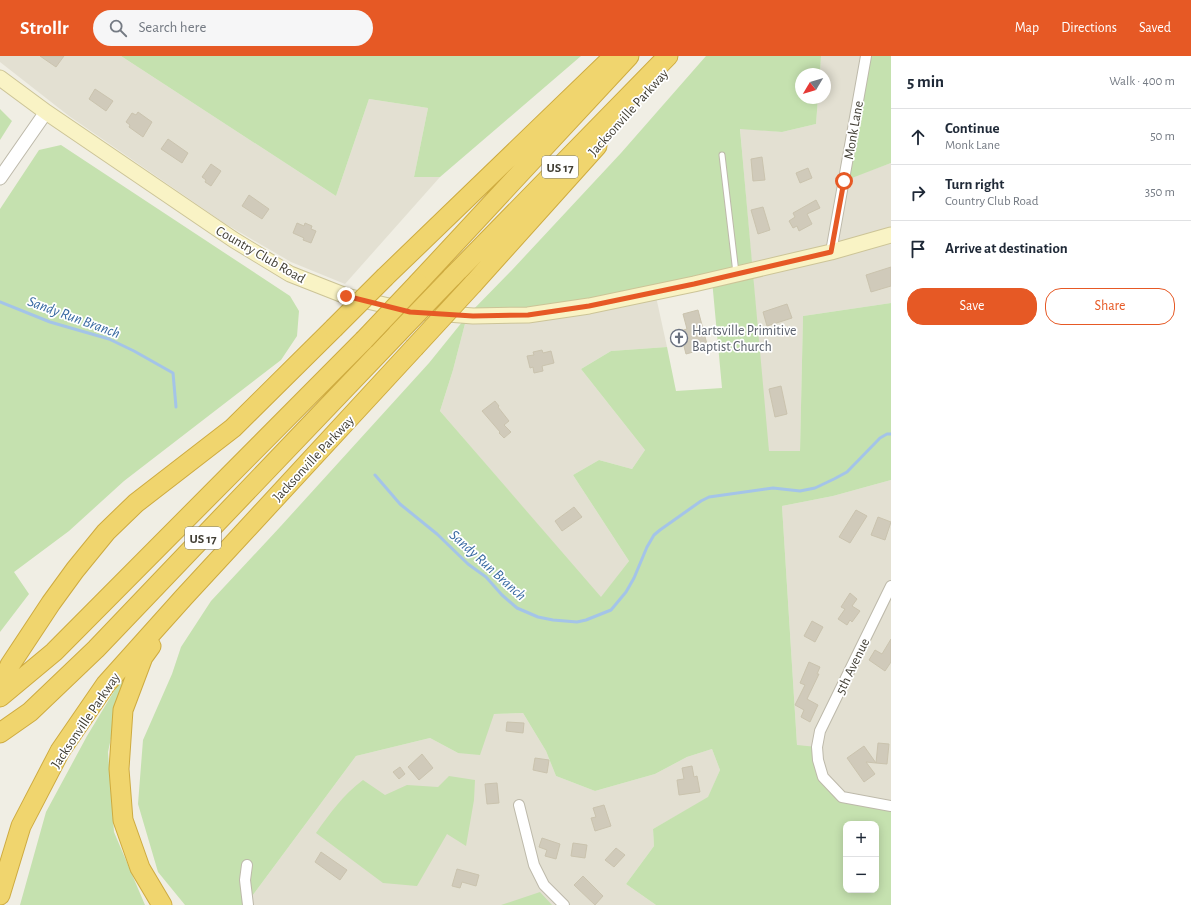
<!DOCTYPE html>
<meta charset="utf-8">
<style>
body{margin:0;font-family:"Alegreya Sans",sans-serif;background:#f6f6f7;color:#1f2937}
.controls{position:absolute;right:12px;bottom:12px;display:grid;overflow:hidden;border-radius:8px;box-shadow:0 2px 10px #0003}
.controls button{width:36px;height:36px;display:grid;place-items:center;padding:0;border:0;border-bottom:1px solid #e0e1e3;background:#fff;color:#1f2937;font:20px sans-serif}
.compass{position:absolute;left:795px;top:12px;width:36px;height:36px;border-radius:50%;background:#fff;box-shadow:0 2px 10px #0003;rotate:232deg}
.stop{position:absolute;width:12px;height:12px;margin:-9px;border:3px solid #e65925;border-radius:50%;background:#fff}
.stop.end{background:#e65925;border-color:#fff;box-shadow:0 1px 4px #0008}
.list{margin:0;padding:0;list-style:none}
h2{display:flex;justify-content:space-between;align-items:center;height:52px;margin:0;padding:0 16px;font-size:17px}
h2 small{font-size:13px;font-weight:400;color:#747a83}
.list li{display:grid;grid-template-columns:26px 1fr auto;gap:12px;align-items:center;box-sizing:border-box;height:56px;padding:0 16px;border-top:1px solid #e0e1e3}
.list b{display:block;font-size:15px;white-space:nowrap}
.list p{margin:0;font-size:13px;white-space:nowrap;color:#747a83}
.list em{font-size:13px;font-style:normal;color:#747a83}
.actions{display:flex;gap:8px;padding:12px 16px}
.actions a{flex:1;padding:9px 0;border:1px solid #e65925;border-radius:16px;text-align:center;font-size:14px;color:#e65925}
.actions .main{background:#e65925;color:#fff}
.icon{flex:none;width:22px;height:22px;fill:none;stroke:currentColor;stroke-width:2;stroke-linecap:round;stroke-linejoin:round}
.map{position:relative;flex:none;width:891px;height:849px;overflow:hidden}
header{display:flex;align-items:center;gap:24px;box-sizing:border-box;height:56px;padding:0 20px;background:#e65925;color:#fff}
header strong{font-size:19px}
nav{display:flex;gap:22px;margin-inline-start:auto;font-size:14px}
.search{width:280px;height:36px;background:#f6f6f7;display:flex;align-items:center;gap:10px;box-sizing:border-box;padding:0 14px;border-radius:22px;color:#747a83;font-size:15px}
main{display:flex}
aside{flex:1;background:#fff}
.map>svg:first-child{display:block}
</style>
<header>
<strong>Strollr</strong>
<div class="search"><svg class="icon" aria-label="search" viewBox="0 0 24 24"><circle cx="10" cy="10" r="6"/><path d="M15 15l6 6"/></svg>Search here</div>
<nav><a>Map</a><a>Directions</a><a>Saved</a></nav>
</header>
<main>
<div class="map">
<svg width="891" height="849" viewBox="0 0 891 849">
<rect width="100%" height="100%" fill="#f0eee4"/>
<!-- residential -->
<path fill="#e3e0d2" d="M0,0H121L336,140L369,43L428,52L414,121H440L345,228L291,206L224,167L69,60L0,6Z
M821,0H866L844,124L891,107V179L888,180L891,189V247L803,260L800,396L768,395L740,72L782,76L816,68L818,42H825V18H820Z
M655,236L667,291L611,295L581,313L645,394L632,413L599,404L573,419L629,505L601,542L440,355L453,314L467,260Z
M891,424V750L842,741L797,689L782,450L833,440Z
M523,657L546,695L556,720L595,735L655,718L687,701L712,693L720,714L708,742L653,773L654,790L626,828L656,849H248L247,847L356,700L430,682L458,697L494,658Z"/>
<!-- green -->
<path fill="#c5e1af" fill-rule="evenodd" d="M121,0H581L440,121H414L428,52L369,43L336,140Z
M706,0H821L820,18H801V42H818L816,68L782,76L740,73L769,395H800L803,260L891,247V424L833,440L782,450L797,689L817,691L818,704L842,741L891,750V849H656L626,828L654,790L653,773L708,741L720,714L712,693L687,701L655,718L595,735L556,720L546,695L523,657L494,658L480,699L458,697L430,682L356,700L247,847L248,849H185L158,816L138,748L143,684L172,618L181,591L211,545L280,471L429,307L467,260L512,214L621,97ZM712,224L722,332L676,335L667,291L611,295L581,313L645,394L632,413L599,404L573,419L629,505L601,541L440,355L453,314L467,260L528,259ZM846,768H876V834H846Z
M866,0H891V107L844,125Z
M0,53L12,65L0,84Z
M61,89L290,240L299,255L297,280L281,304L124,425L69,475L14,516L29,538L0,576V153L39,94Z
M125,617L108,696L114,776L145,849H20L46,756L87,680Z
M449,720L475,724L474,744L466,790L447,778L417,830L383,827L316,777C330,757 343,739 363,724L385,739L407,729L438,731Z
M540,836L552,849H498H501Z"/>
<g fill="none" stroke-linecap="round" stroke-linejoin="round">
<!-- stream -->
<path stroke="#a4c4e8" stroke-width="3" d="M0,246L50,266L109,283L134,295L173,317L176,351
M375,419L400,448L437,478L468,508L486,521L502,539L517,552L538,561L553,564L577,566L586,564L611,554L626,536L634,522L647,491L654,479L660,474L701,445L709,441L773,432L800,435L815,432L834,423L847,416L880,382L887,378H891"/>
</g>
<!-- building -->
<path fill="#d0caba" stroke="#cac3ae" d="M40,0H64L56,11Z
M95,33L113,45L106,55L89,43Z
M138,56L152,66L143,81L129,71L130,69L126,66L132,57L136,59Z
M168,83L188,97L182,107L161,93Z
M762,101L765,124L753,125L751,103Z
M211,108L221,115L211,130L205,126L206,124L202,121Z
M808,112L812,122L800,127L796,117Z
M249,139L269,153L262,163L242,150Z
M816,144L820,152L807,158L812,168L799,175L797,170L793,172L789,165L795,161L793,157Z
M763,151L770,174L758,178L751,154Z
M297,167L304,170L305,167L312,170L311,173L316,175L311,187L303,184L304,182L293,177Z
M891,211V230L871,236L866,219Z
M787,248L792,262L767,270L763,256Z
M698,254L708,292L686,298L680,275L687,273L683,258Z
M542,294L543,297L551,295L554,307L542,310L543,315L534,317L533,311L530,312L527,300L534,299L533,296Z
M781,330L787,358L775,361L769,333Z
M495,345L499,350L498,351L509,365L504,369L511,376L504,382L499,377L500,376L482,355Z
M574,451L582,461L562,475L555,465Z
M856,454L867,460L850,487L839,481Z
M878,461L891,466L885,484L871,479Z
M850,537L857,543L852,550L860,555L852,566L850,564L847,569L838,563L845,553L841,551Z
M812,565L823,571L815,586L804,580Z
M891,583V606L885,615L869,604L875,594L882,598Z
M809,606L820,611L817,618H819L807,643L818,649L810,666L801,661L804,654L795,649L805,629L800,627Z
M507,666L524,667L523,677L506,675Z
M878,687L889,688L887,708L876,707Z
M864,690L876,707L866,706L875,718L864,726L847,702Z
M422,698L433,712L419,724L408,711Z
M535,702L549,704L547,717L533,714Z
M692,710L694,721L697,720L700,736L679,739L677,724L684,723L682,712Z
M400,711L405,718L399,723L393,716Z
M497,727L499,747L487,748L485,728Z
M604,749L611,770L595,775L591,762L596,761L593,752Z
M542,782L560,788L556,803L545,800L547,794L539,791Z
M573,787L587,789L585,802L571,800Z
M616,792L625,799L614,811L605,804Z
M321,796L347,814L340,824L315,806Z
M457,813L479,819L476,830L462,826L460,832L452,830Z
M583,820L603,840L595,849L574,829Z"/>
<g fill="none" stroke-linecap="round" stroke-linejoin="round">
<!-- service casing -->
<g stroke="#bdb9aa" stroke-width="7">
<path id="service" d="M722,99L736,217"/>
</g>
<!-- minor casing -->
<g stroke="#bdb9aa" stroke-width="12">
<path id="minor" d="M831,196L866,0
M891,530L820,675L817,691L818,704L823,721L842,741L891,750
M519,749L534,809L544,829L564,849
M247,809L245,824L248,849"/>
</g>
<!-- tertiary casing -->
<g stroke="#bdb9aa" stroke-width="15">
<path id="tertiary" d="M0,122L46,56"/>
</g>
<!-- secondary casing -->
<g stroke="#ccc497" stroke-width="17">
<path id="secondary" d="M0,22L46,56L234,184L290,218L346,240L410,255L473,260L528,259L589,250L694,228L831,196L891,179"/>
</g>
<!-- motorway casing -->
<g stroke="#ceab40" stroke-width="21">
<path id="motorway" d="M385,221L614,0
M451,222L668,0
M418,227L629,0
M473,228L597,90
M151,590L143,601L123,654L119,713L123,764L140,812L162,849
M0,632L10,609L51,547L75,514L106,476L136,447L233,372L334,272
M0,641L54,596L364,284
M0,677L30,656L96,593L398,277
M0,839L21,770L60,695L106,628L184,541L414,292"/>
</g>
<!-- service -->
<use href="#service" stroke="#fff" stroke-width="5"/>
<!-- minor -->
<use href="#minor" stroke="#fff" stroke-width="10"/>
<!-- tertiary -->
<use href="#tertiary" stroke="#fff" stroke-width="13"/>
<!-- secondary -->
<use href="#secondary" stroke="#f9f3c5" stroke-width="15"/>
<!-- motorway -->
<use href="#motorway" stroke="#f0d56e" stroke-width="19"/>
<!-- motorway-bridge casing -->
<g stroke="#ceab40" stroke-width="21" stroke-linecap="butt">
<path id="motorway-bridge" d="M334,272L385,221
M398,277L451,222
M364,284L418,227
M414,292L473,228"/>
</g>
<!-- motorway-bridge -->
<use href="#motorway-bridge" stroke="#f0d56e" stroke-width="19"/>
</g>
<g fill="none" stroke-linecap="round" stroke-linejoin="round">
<!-- route -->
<path stroke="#e65925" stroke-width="5" d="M346,240L410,256L473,260L528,259L589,250L694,228L831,196L844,125"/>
</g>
<!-- icons -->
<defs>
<g id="church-ring" transform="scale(0.9)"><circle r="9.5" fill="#fff" stroke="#6b7280" stroke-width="1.5"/><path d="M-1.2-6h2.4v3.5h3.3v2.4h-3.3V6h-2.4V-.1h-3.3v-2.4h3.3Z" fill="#6b7280"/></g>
</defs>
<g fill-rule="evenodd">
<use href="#church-ring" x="679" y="282"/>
</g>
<g text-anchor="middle" stroke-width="3.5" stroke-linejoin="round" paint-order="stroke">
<!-- shield labels -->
<g fill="#fff" stroke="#7a7871" stroke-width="1">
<rect x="542" y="100" width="36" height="22" rx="3"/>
<rect x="185" y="471" width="36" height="22" rx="3"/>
</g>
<g font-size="13" font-weight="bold" fill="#413e34">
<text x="560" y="116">US 17</text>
<text x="203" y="487">US 17</text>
</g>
<!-- street labels -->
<g font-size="14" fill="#413e34" stroke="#fff">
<text transform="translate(628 56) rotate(-48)" y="5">Jacksonville Parkway</text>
<text transform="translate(853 74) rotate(-80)" y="5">Monk Lane</text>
<text transform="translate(261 198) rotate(30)" y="5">Country Club Road</text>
<text transform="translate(313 402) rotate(-47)" y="5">Jacksonville Parkway</text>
<text transform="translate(852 610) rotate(-64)" y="5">5th Avenue</text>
<text transform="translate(85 664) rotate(-56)" y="5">Jacksonville Parkway</text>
</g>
<!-- worship labels -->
<g font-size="14" fill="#5b616d" stroke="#fff" text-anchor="start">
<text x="692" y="279">Hartsville Primitive<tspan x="692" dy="16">Baptist Church</tspan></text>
</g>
<!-- water labels -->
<g font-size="15" font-style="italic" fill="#3869a2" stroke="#fff">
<text transform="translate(74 261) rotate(20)" y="5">Sandy Run Branch</text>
<text transform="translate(488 509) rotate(42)" y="5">Sandy Run Branch</text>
</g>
</g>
</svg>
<div class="controls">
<button>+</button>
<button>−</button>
</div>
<svg class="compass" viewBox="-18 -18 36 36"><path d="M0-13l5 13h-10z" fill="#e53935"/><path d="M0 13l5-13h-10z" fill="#747a83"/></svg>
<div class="stop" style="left:844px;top:125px"></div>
<div class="stop end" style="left:346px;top:240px"></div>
</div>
<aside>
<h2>5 min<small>Walk · 400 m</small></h2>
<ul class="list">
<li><svg class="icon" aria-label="ahead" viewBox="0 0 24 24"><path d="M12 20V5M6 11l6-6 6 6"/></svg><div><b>Continue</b><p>Monk Lane</p></div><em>50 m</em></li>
<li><svg class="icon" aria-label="right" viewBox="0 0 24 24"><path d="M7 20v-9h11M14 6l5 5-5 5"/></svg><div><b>Turn right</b><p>Country Club Road</p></div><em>350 m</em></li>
<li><svg class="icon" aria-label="arrive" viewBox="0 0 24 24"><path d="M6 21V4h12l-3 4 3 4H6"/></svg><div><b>Arrive at destination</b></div></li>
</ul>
<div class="actions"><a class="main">Save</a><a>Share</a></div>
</aside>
</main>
